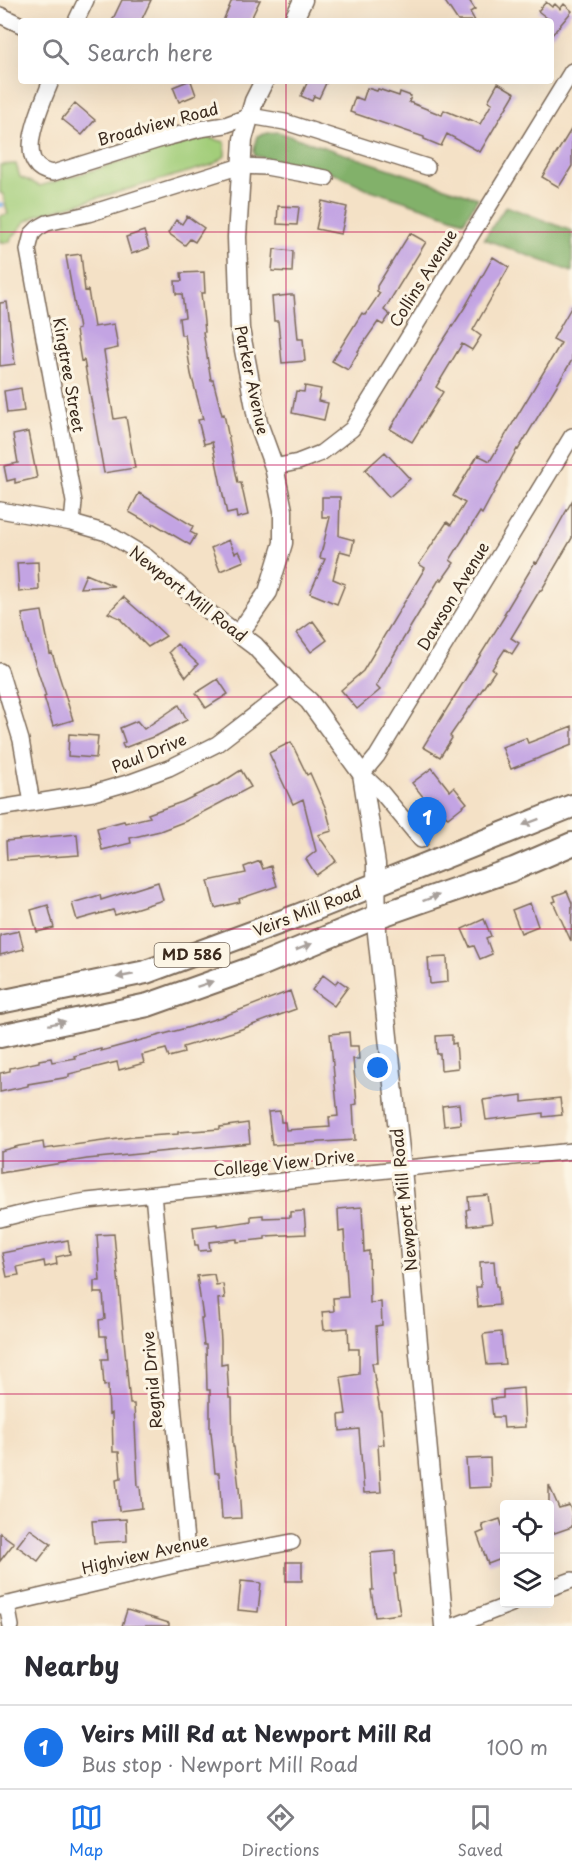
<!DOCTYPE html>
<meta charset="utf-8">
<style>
body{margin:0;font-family:"Playpen Sans",sans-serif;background:#f7f7f7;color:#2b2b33}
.controls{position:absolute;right:18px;bottom:18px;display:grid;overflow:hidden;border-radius:6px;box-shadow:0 6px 24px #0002}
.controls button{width:54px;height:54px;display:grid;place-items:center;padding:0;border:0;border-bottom:2px solid #e1e1e2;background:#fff;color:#2b2b33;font:30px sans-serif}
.you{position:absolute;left:378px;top:1068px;width:21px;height:21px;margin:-15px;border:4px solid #fff;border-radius:50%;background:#1a73e8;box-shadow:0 0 0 9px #1a73e833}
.badge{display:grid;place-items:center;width:39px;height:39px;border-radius:50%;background:#1a73e8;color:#fff;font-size:20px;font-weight:700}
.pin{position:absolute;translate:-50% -50px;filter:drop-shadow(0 2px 3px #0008)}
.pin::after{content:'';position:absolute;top:32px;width:21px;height:18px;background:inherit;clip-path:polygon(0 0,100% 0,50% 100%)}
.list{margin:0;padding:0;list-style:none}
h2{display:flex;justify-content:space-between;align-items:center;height:78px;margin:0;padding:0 24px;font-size:26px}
h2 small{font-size:20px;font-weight:400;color:#7c7c81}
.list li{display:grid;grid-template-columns:39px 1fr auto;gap:18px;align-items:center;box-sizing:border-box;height:84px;padding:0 24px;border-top:2px solid #e1e1e2}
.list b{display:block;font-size:22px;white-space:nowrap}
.list p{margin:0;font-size:20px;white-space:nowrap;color:#7c7c81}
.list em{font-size:20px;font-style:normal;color:#7c7c81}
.icon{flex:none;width:33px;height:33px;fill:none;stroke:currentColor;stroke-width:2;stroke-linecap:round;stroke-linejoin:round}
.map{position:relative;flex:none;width:572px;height:1626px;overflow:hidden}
.search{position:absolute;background:#fff;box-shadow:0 6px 24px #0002;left:18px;right:18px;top:18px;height:66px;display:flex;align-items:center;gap:15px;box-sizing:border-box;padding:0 21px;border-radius:6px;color:#7c7c81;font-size:22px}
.sheet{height:162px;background:#fff}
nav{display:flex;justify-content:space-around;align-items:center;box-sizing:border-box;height:84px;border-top:2px solid #e1e1e2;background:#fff;font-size:16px;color:#7c7c81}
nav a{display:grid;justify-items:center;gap:3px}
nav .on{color:#1a73e8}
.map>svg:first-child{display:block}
</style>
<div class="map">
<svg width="572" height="1626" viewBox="0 0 572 1626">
<rect width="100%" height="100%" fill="#fcf5e5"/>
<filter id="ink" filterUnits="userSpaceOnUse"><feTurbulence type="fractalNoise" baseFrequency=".0167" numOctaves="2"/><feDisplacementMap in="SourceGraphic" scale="12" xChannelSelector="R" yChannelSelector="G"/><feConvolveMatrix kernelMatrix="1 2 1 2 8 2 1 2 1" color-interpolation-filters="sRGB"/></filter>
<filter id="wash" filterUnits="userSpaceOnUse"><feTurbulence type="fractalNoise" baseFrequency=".008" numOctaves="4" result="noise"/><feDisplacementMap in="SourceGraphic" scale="24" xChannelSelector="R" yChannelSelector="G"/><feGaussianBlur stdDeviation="1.35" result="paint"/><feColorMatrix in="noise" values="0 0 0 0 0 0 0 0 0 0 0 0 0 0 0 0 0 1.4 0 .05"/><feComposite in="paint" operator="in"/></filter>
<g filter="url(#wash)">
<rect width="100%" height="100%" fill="#f4e1c6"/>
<!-- green -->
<path fill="#a3ce7a" stroke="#6f7c4c" stroke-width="1.5" d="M206,137L225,142V156L212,165L38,215L25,222L9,242H0V216L8,214L3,194L0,193V165L16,164L20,177L40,186Z"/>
<!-- forest -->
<path fill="#82b16a" stroke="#5e6e44" stroke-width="1.5" d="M278,132L478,198L464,221L368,189L334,173L308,166L255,156L254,151L257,136L268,133Z
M506,206L572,231V272L484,239Z"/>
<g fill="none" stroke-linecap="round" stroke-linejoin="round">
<!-- stream -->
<path stroke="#7ab2ea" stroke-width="4.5" d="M0,205H2"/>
</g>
<g id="blocks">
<!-- building -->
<path fill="#c3a4e3" d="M122,0H151L141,21H112Z
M232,0H260L250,21H223Z
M444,0H469L475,9L470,12L475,21H458Z
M546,2L552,7L555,4L560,9L564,4L572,11L551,36V21L538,11Z
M188,81H191L196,95L179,102L173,87Z
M308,81H327L319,98L314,96L312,101L301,96Z
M498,83L515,93L480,152L447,134L441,146L424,139V137L350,112L355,97L363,100L367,88L377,91L378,89L399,96L400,92L411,96L409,102L442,115L444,110L468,120L469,119L480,124L492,103L488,101Z
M75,103L95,120L82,135L62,119Z
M572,128V166L559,187L542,177Z
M322,201L347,207L341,234L316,229Z
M278,206L299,207L297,225L277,224Z
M187,216L204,228L195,242L190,239L185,245L168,233L176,220L182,224Z
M144,231L149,248L131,254L126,237Z
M410,233L426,242L384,310L390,315L383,325L378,322L358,351H359L348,370L332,361L362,313L365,315L380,293L377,291V286Z
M274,249L293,251L292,272L272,271Z
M81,254L85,291L88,290L94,327L114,324L118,348L104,351L110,390H109L114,419L126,417L135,468L104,473L84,360L81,361L76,330L79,329L66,256Z
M493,257L509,267L473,330L481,336L472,350L462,344L436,387L443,392L412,442L390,429L439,347L465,307Z
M204,272L205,293H201L205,332H203L211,380H213L222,415L224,414L238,483H241L248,515L237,518L236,512L227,514L212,442L204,444L198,420L203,419L191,374L185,335H181L179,318L185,317L182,294H176L175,281H182L181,273Z
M290,295H294L298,339H303L305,361L282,363L278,321H274L272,297Z
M7,302L15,364L0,366V303Z
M572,306V360L518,450L517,449L482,514L480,512L450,560L454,563L442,580L440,578L402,641L376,686L380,690L357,709L341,690L363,671L425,568L419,564L447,522L451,525L465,503L453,496L478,455L490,461L561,343L553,339Z
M305,386L321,389L318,401L328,403L324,420L292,413L296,391L304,392Z
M21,388L24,411L7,413L4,391Z
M28,432L37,478L15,483V479L7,481L4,466L18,463L13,435Z
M385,452L410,479L389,497L365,470Z
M139,493L193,526L190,532L196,535L190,545L153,523L152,525L129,512Z
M322,497H340L339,536L354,540L351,554L340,551L333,579L345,584L337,604L310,593L325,559L320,558L330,517H322Z
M572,501V538L541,591L540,590L511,638L519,643L512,654L505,649L492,669L495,671L450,736L452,738L440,757L423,747L506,614H504L535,562L537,563Z
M229,540L235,553L239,551L244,561L220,571L211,548Z
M38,562L39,590L19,592L17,563Z
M86,574L114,586L80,588Z
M123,597L149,620L166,636L148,647L121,620L122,619L108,613Z
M42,611L50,654L52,653L73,720L53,726L44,697L46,696L26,636L22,614Z
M313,621L327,640L311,652L297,633Z
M177,644L198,664L186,677L169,652Z
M218,679L228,694L206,708L196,693Z
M179,705L187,720L158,735L124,748L122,744L125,742L120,728L137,721L144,729Z
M572,726V745L511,769L502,747L526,738L528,743Z
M69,734L98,736L96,758L68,756Z
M291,742L307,775L310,773L326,809L332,831L318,835L336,861L316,875L306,859L316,851L303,799L293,804L269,753Z
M432,768L450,791L454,787L467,803L448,818L437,804L432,808L412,783Z
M241,770L251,787L186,821L160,831L130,838L131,843L102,850L97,828L124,821L125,823L150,817L148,814L182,802L221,783Z
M77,834L79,855L7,860L6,841Z
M260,861L263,869L271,866L277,886L239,899L240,902L215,908L208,881L246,873L244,867Z
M158,882L163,900L115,915L113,910L77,920L72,903L100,895L101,900Z
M567,891L572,903L571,941L553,902L556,901L554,896Z
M530,903L538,926L521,933L512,910Z
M48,905L54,928L37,932L31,910Z
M484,919L491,936L486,938L492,954L480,959L474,946L470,947L462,929Z
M19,931L24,949L0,955V935Z
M447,957L448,982L430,984L428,958Z
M323,975L335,984L338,980L348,987L334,1006L312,990Z
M290,991L296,1009L236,1031L183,1047L184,1053L169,1057L166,1049L142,1055L144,1063L119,1070L117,1062L69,1074V1077L28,1084V1086L0,1092V1073L10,1071V1068L39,1062V1060L51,1058L52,1062L75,1058L74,1056L101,1049V1051L190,1027L224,1016Z
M349,1032L350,1046H358L359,1059H353L357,1104L353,1105L355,1140L272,1145L268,1112L280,1111L281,1122H285L286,1130L330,1127L329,1117L338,1116L330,1034Z
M452,1035V1044L456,1043L458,1068L441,1070L440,1054H437L436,1036Z
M522,1095V1102L560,1098L562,1115L543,1117V1113L486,1120L483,1100Z
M459,1104L461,1124L444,1126L442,1106Z
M248,1123L250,1143L87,1159L0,1173V1151L19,1146L43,1142L44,1149L133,1137L178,1134V1132L220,1129V1127Z
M488,1195L492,1223L468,1226L466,1210L469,1209L468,1197Z
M362,1207L364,1252L369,1251L370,1303L381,1302L382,1325L376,1326L378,1363H372L380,1411H381L384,1444L378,1445L381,1492L364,1493L359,1429L340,1431L339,1415L346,1414L341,1377L359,1374V1349H349L348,1328L324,1330L322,1312L334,1311L333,1298L348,1297L344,1231L339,1232L338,1209Z
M304,1211L306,1234L265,1236V1239L237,1242V1239L209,1242L210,1250L199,1251L198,1245H195L193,1227L217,1224V1226L251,1221V1216L263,1215V1218L290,1217V1212Z
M114,1234L130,1404H134L138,1487H140L142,1508L119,1511L116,1479L121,1478L119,1452H113L112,1413L109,1414L108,1385L104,1386L102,1359H108L106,1336H100L99,1320L105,1319L103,1293H94V1281H100L97,1235Z
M68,1240L70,1254L56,1257L57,1264L45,1267L44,1261L17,1267L19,1275L7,1277L2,1253Z
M494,1261L496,1286H498L499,1305L478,1307L476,1287H481L480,1262Z
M214,1274L216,1285L223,1284L225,1298L218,1299L221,1341V1365L227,1364L229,1398H232L233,1447H234L239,1488L241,1518L222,1519L219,1473H215L211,1432H210V1390H207L206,1345H204L201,1318H203L197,1276Z
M501,1332L505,1364L487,1365L483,1336L484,1334Z
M523,1388L525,1427L504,1428L503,1417H493L491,1399L503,1398V1390Z
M490,1458L491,1487L468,1488L466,1459Z
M549,1485L559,1508L569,1505L572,1512V1527L549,1535Z
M126,1519L127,1541L94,1543L92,1521Z
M500,1519L504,1531V1558L488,1564L477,1534L484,1531L482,1525Z
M30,1529L51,1544L38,1561L17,1546Z
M0,1533L14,1543L0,1561Z
M395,1551L396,1574H394L400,1614L375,1617L371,1590H373L371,1553Z
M286,1562H302V1581H286Z
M241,1581L261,1583L258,1612L238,1610Z
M127,1610L169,1623V1626H122Z"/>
</g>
</g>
<g filter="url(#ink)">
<use href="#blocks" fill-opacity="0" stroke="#7c6a59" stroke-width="1.5"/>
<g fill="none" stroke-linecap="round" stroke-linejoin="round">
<!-- minor casing -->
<g stroke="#7c6a59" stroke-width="18">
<path id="minor" d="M0,15L21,25
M76,21L86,0
M51,81C42,105 10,168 53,173L162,139L200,129L225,125L250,116L285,122L427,167
M274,467L298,462L321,453L352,429L572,71
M0,510L72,523L107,533L147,557L180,585L209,612L239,634
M72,523L74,502L28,250L32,234L38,228L47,223L88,214L241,166L266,167L326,178
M0,671L21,740L32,803
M0,808L93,793L131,782L169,768L217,744L292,686
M421,840L382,793L362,774L377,756L572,436
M153,1194L188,1562
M0,1219L40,1209L87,1201L572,1151
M550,1588L572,1580
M7,1604L11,1626
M0,1606L188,1562L292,1542
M454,1626L511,1604"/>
</g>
<!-- tertiary casing -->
<g stroke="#7c6a59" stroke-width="21">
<path id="tertiary" d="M293,21L303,0
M264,81L254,101L243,139L237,237L240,329L258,423L274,467L283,510V543L268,592L239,634L255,646L292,686L309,701L362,774L376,864L377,933L402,1169L444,1626"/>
</g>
<!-- primary casing -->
<g stroke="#7c6a59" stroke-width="26">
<path id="primary" d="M0,1002L146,972L297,916L572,806
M0,1036L148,1005L258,966L376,917L514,869L572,844"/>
</g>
<!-- minor -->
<use href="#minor" stroke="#fff" stroke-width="15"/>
<!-- tertiary -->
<use href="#tertiary" stroke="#fff" stroke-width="18"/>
<!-- primary -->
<use href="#primary" stroke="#fff" stroke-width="22"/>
</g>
<!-- one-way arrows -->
<defs><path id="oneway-solid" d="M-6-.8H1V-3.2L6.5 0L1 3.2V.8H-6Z" transform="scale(1.5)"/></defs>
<g fill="#a79f9a">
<use href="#oneway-solid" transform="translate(531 822) rotate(159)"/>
<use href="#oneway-solid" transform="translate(431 898) rotate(-20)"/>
<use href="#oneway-solid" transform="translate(304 947) rotate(-22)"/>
<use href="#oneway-solid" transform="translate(125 976) rotate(169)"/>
<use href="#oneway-solid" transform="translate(205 984) rotate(-19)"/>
<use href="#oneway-solid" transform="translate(57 1023) rotate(-12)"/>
</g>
</g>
<!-- grid -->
<path fill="none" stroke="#c2185b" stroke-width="1.5" stroke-opacity="0.55" d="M286,0V21M286,81V1626M0,232H572M0,465H572M0,697H572M0,929H572M0,1161H572M0,1394H572"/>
<g text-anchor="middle" stroke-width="6" stroke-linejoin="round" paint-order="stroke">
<!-- shield labels -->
<rect fill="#fcf5e5" stroke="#75675a" stroke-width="1.5" x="154.5" y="943" width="75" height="24" rx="4.5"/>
<g font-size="15" font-weight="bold" fill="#3b2a1e">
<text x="192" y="960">MD 586</text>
</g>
<!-- street labels -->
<g font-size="16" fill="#3b2a1e" stroke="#fcf5e5">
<text transform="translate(158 124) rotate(-15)" y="6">Broadview Road</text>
<text transform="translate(423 278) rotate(-58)" y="6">Collins Avenue</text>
<text transform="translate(69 375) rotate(80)" y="6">Kingtree Street</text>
<text transform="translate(252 380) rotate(78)" y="6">Parker Avenue</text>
<text transform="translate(188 594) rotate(38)" y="6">Newport Mill Road</text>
<text transform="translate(453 596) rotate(-59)" y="6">Dawson Avenue</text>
<text transform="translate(149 753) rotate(-22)" y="6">Paul Drive</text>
<text transform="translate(307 911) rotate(-21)" y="6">Veirs Mill Road</text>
<text transform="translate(284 1163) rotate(-6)" y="6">College View Drive</text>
<text transform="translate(404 1200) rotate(-96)" y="6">Newport Mill Road</text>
<text transform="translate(152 1380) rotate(-95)" y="6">Regnid Drive</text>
<text transform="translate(145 1554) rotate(-13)" y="6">Highview Avenue</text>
</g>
</g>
</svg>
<div class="controls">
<button><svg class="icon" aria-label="locate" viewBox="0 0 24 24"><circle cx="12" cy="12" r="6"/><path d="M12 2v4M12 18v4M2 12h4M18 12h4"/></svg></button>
<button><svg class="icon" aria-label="layers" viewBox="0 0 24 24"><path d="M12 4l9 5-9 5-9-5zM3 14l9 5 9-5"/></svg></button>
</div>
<div class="you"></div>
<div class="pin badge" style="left:427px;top:847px">1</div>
<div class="search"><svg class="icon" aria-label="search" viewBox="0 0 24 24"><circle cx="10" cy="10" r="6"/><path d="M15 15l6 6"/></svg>Search here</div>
</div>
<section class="sheet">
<h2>Nearby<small></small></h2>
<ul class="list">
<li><span class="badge">1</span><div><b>Veirs Mill Rd at Newport Mill Rd</b><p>Bus stop · Newport Mill Road</p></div><em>100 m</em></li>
</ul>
</section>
<nav>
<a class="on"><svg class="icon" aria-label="map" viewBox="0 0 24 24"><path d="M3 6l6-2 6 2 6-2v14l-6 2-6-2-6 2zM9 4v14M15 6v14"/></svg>Map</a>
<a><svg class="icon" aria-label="directions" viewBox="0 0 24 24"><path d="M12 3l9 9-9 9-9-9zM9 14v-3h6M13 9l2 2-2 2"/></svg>Directions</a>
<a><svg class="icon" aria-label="saved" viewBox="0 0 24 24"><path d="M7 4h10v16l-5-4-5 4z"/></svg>Saved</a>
</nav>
